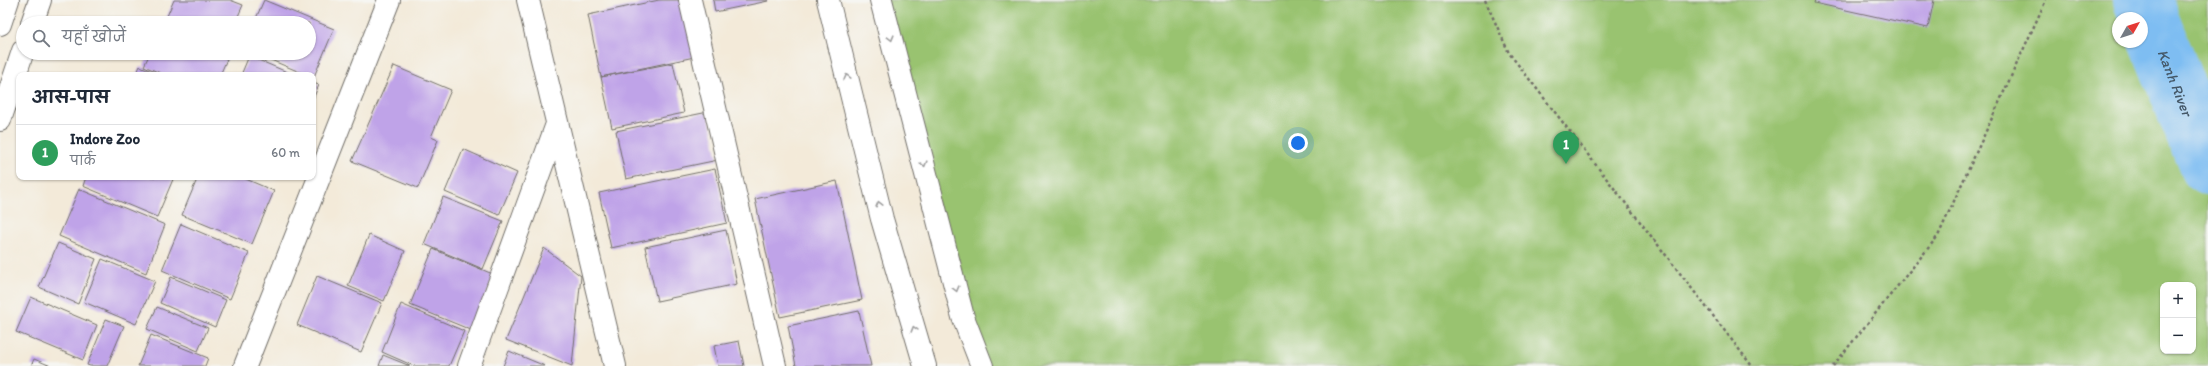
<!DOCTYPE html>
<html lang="hi">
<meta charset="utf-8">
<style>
body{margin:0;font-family:Itim,"Playpen Sans Deva",sans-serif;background:#f2f2f3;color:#1f2937}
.controls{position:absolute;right:12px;bottom:12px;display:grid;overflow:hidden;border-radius:8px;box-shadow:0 1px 3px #0004}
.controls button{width:36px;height:36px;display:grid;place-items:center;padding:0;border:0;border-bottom:1px solid #e0e1e3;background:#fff;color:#1f2937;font:20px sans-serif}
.compass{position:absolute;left:2112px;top:12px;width:36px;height:36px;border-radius:50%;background:#fff;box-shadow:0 1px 3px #0004;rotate:51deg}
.you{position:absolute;left:1298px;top:143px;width:14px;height:14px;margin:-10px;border:3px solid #fff;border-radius:50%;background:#1a73e8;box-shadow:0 0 0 6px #1a73e833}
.badge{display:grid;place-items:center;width:26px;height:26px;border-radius:50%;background:#1f6fb2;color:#fff;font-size:13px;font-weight:700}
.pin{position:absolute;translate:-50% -33px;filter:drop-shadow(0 1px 2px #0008)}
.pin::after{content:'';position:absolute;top:21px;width:14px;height:12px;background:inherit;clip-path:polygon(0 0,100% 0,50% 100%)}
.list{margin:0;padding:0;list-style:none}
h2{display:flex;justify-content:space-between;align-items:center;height:52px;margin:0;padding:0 16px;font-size:17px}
h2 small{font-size:13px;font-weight:400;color:#747a83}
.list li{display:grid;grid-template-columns:26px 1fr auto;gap:12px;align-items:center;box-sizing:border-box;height:56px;padding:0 16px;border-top:1px solid #e0e1e3}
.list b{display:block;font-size:15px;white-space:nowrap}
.list p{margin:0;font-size:13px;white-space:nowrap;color:#747a83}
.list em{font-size:13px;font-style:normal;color:#747a83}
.icon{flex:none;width:22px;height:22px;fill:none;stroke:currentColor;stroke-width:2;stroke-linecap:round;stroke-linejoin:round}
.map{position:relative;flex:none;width:2208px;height:366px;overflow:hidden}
.search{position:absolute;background:#fff;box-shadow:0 1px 3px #0004;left:16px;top:16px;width:300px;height:44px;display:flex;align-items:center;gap:10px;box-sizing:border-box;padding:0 14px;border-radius:22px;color:#747a83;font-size:15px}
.panel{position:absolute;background:#fff;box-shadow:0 1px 3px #0004;left:16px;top:72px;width:300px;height:108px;border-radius:8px}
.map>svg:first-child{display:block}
</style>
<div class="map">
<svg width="2208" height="366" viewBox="0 0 2208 366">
<rect width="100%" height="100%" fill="#f6f6f2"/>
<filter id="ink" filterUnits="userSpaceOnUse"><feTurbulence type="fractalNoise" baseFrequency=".025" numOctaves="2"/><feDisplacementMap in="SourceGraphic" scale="8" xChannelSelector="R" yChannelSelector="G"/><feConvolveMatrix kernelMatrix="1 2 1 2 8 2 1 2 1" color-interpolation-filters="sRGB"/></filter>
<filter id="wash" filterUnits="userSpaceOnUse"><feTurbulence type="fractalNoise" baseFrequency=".012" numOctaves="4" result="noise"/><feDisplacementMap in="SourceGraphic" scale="16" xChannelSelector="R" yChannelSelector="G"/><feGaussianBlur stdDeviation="0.9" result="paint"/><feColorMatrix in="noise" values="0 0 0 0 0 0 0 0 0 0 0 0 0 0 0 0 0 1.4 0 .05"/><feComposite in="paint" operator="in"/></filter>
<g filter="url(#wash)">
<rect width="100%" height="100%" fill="#f3ead9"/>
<!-- green -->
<path fill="#99c370" stroke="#62774e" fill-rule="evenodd" d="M881,0H2208V366H982ZM2118,18H2142V42H2118ZM2163,285H2193V351H2163Z"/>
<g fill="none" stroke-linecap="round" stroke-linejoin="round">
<!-- river -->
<path stroke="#7ebdf2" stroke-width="58" id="s1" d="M2142,0L2208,166"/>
</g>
<g id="blocks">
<!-- building -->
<path fill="#bfa3e8" d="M174,0H230L243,5L235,23H164Z
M264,0L334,29L313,79V75H307L254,53H309V23H254Z
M659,0H687L699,56L601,77L588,15Z
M713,0H768V1L715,12Z
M1815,0H1934L1928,28L1814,3Z
M150,53H212L227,59L220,75H165L144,66Z
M249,56L294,75H241Z
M673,63L684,113L612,128L601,77Z
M140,66L161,75H136Z
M394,66L451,90L431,137L438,140L418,188L352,161Z
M313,83L319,85L313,99Z
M708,112L718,160L626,179L616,131Z
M463,149L517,173L499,215L445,192Z
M715,169L727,223L611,248L599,193Z
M86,177H174L157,217L83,186Z
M198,177H241L274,191L252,244L182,215Z
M837,181L862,300L780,317L755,199Z
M79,189L165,225L146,273L59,236Z
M443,197L503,221L483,269L424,244Z
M181,224L249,253L230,299L162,270Z
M726,230L737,284L657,301L645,247Z
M369,235L405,251L384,301L348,286Z
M58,243L96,259L78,304L39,287Z
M544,248L581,276L572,366L506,340Z
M433,249L495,275L471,330L410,305Z
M102,259L155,281L136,324L84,302Z
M317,276L382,303L361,352L297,325Z
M171,277L226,300L215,327L160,303Z
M31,297L97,325L83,360L16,332Z
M401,304L464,331L449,366H414L382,352Z
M157,307L208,328L198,351L147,329Z
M859,311L871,366H796L788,326Z
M106,319L124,326L107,366H90L87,365Z
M151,335L208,358L205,366H138Z
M739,341L744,366H718L714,346Z
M509,351L545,366H503Z
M383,355L410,366H379Z
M34,359L51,366H31Z"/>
</g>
</g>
<g filter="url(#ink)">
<use href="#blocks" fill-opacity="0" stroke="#716e68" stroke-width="1"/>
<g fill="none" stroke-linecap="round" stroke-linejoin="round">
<!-- minor casing -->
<g stroke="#716e68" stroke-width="24">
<path id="minor" d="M528,0L615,366
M690,0L775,366
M245,366L389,0
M469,366L557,124"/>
</g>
<!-- secondary casing -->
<g stroke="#716e68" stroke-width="24">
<path id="secondary" d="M828,0L882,219L925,366
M881,0L963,317L982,366
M32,23L40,0
M0,24L8,0
M0,120L23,51"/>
</g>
<!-- path -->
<path stroke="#716e68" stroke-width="2.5" stroke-dasharray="3 3" stroke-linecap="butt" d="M1485,0L1509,53L1752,366
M1833,366L1938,236L2046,0"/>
<!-- minor -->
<use href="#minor" stroke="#fff" stroke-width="22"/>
<!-- secondary -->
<use href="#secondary" stroke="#fff" stroke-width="22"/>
</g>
<!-- one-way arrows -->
<defs><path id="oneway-chevron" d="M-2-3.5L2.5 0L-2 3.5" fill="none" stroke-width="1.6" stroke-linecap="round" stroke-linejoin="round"/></defs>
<g stroke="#a0a0a0">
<use href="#oneway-chevron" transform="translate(891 38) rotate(75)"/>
<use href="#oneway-chevron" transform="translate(847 77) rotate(-104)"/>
<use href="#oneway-chevron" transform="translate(924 164) rotate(75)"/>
<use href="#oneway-chevron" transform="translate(879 204) rotate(-104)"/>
<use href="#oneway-chevron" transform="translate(956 289) rotate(75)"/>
<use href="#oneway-chevron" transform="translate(914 329) rotate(-106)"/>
</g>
</g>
<g text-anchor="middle" stroke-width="3.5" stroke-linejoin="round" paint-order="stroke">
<!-- water labels -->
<g font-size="15" font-style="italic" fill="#445767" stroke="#f6f6f2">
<text dy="5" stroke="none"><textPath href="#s1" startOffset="89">Kanh River</textPath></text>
</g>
</g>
</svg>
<div class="controls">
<button>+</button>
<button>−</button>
</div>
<svg class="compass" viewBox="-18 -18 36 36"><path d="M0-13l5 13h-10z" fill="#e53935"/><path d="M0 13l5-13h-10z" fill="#747a83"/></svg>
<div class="you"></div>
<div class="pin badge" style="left:1566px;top:164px;background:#2e9e5b">1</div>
<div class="search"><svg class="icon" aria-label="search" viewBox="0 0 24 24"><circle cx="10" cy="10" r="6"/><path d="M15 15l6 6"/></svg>यहाँ खोजें</div>
<section class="panel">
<h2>आस-पास<small></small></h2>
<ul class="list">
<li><span class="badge" style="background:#2e9e5b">1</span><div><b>Indore Zoo</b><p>पार्क</p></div><em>60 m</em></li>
</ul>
</section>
</div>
